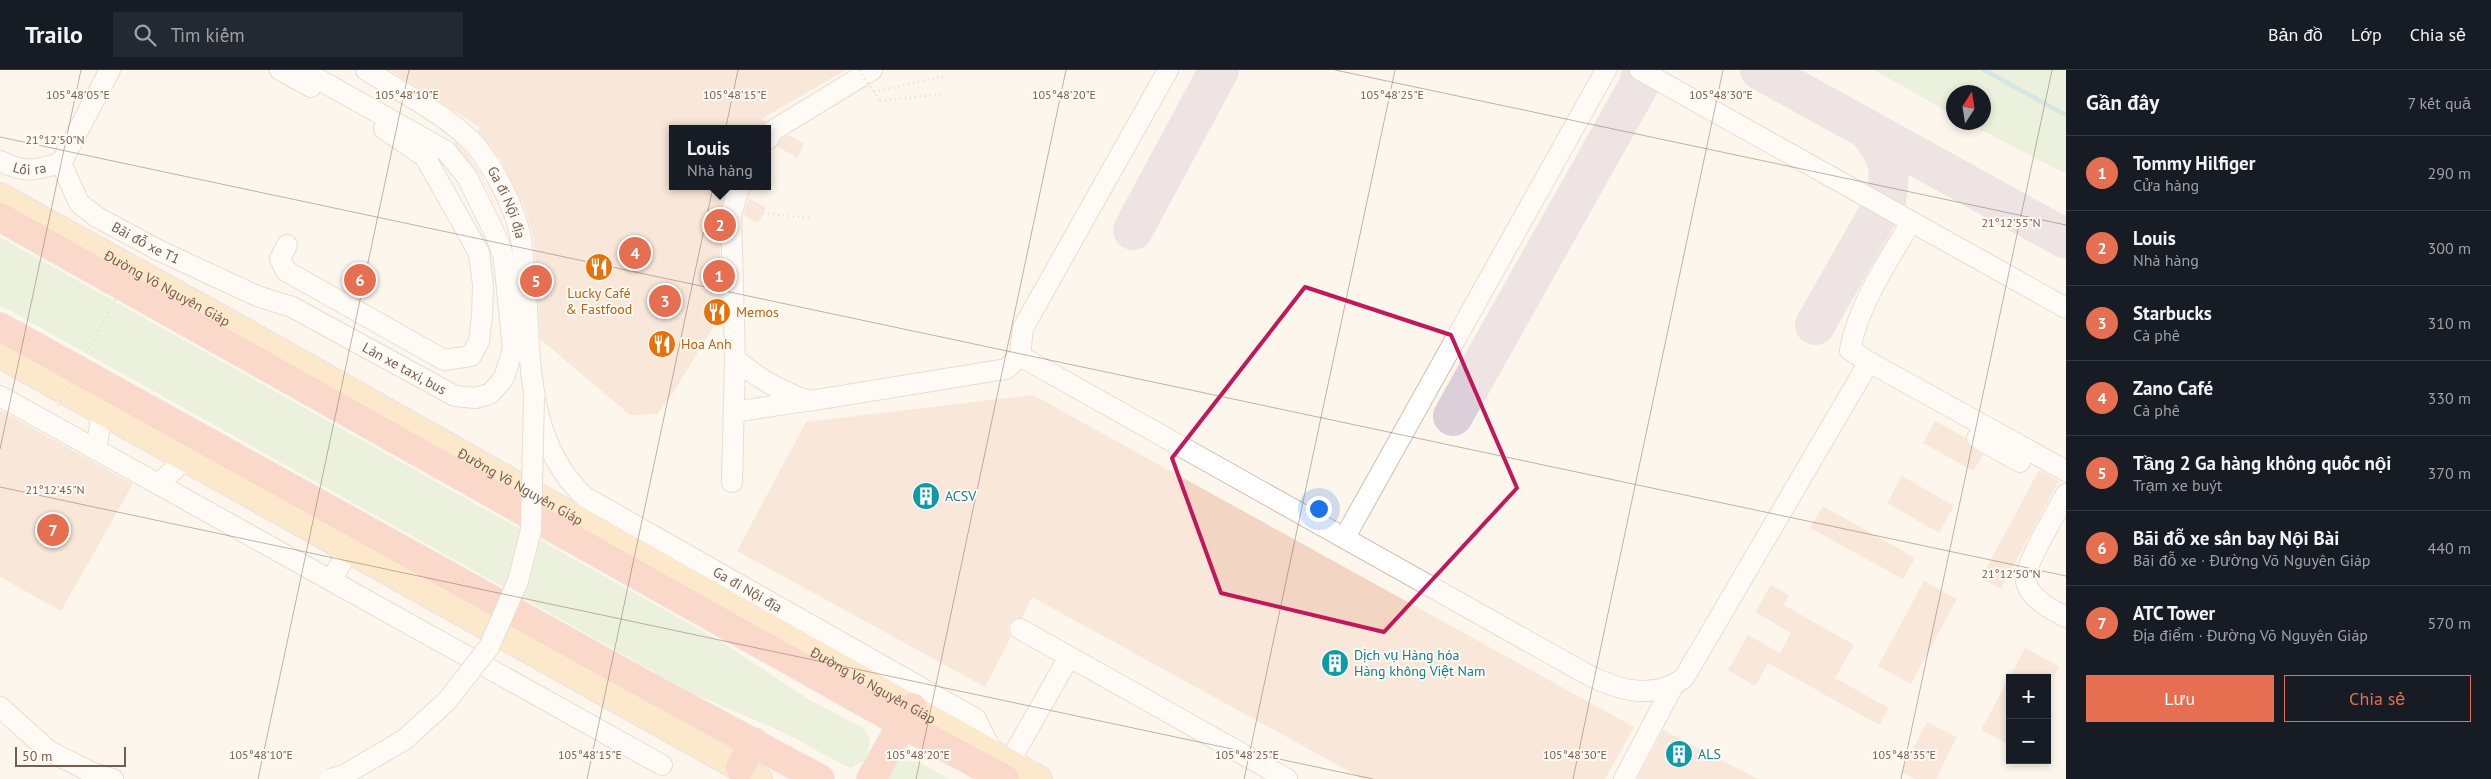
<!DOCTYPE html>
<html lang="vi">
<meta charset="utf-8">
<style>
body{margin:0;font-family:"PT Sans",sans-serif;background:#242831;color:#f1f3f6}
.controls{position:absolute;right:15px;bottom:15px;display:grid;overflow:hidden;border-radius:0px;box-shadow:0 2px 8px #0003}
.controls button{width:45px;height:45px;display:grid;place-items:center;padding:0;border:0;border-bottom:1px solid #363941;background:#171b24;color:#f1f3f6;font:25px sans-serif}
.compass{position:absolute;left:1946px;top:15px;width:45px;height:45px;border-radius:50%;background:#171b24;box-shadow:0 2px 8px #0003;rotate:12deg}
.scale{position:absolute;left:15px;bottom:12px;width:111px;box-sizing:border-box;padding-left:5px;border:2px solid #7a5c4d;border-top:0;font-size:14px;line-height:18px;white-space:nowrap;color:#7a5c4d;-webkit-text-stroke:4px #fffaf3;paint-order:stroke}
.you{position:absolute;left:1318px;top:438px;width:18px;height:18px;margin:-12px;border:4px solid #fff;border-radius:50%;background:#1a73e8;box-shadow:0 0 0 8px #1a73e833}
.badge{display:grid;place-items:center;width:32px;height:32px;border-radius:50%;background:#e76f51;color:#fff;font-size:16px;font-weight:700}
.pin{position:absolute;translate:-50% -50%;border:2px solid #fff;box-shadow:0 1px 5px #0006}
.popup{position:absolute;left:669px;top:55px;width:102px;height:65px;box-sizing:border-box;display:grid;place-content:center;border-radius:0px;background:#171b24;filter:drop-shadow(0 1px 4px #0005);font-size:16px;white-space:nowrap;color:#9ea1a6}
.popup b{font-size:19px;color:#f1f3f6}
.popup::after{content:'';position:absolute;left:50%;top:100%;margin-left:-10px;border:10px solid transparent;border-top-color:#171b24}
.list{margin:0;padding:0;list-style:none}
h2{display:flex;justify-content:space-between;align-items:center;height:65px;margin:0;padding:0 20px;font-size:21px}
h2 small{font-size:16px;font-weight:400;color:#9ea1a6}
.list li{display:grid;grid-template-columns:32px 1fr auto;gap:15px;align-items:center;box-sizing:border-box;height:75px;padding:0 20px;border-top:1px solid #363941}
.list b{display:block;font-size:19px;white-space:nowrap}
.list p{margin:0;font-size:16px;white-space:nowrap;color:#9ea1a6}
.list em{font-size:16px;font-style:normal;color:#9ea1a6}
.actions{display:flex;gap:10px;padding:15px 20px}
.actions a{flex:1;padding:11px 0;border:1px solid #e76f51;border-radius:0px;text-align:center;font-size:18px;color:#e76f51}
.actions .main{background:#e76f51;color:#fff}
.icon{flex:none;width:28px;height:28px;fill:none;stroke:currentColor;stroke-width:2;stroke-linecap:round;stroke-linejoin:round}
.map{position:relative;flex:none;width:2066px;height:709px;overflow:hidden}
header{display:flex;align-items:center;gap:30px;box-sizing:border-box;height:70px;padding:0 25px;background:#171b24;border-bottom:1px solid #363941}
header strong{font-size:24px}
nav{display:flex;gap:28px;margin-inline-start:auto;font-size:18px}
.search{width:350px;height:45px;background:#242831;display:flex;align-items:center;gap:12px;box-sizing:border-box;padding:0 18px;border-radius:0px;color:#9ea1a6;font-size:19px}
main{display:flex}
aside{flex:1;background:#171b24}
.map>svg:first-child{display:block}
</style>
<header>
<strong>Trailo</strong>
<div class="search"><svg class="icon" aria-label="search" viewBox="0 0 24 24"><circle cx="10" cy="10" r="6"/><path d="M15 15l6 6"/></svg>Tìm kiếm</div>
<nav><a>Bản đồ</a><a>Lớp</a><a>Chia sẻ</a></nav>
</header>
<main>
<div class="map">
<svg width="2066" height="709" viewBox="0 0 2066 709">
<rect width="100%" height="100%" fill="#fdf6ec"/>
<!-- green -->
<path fill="#d8ecc9" d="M1874,0H2066V104L1968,53L1984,52V22H1954L1953,45Z
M0,167L722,572L810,630L863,658L870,668L867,689L851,698L843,695L789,665L692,623L0,235Z
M900,690L918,692L950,709H885L889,697Z"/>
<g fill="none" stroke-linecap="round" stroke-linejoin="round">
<!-- stream -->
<path stroke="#a5d3da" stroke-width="4.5" d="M1984,0L2066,45"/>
<!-- taxiway -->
<path stroke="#dbcfda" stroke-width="40" d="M1760,0L2066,169
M1133,160L1219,0
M1815,255L1886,130C1892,98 1889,86 1868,60
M1453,346L1639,15L1642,0"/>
</g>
<!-- building -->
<path fill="#f3d5c3" d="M389,0H846L761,49L765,51L760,59H672V116H727L719,143L721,244L673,323L657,344L630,345L540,269L537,201L533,166L526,141L500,89L477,60L481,58Z
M789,65L804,74L797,88L777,76L781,69Z
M453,72L456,73L466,83L479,101L504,152L478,102Z
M749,128L766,138L758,153L743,145Z
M1033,325L1634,657L1605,709H1363L1032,527L1022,548L1014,549L1009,554L1008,560L1011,567L985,617L737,481L806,352Z
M0,340L133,414L61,541L0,507Z
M1935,351L1965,367L1967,374L1983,385L1973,401L1923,373Z
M2039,400L2059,411L2001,519L1981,508Z
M1902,406L1954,436L1939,463L1887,433Z
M1823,436L1915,488L1903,509L1810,458Z
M1924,511L1957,529L1911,614L1878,596Z
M1771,515L1789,525L1784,535L1854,575L1835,608L1889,638L1879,655L1768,593L1755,616L1728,600L1748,565L1780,583L1791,563L1755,542Z
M2025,578L2059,596L2053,608H2010V675L1981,660Z
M1927,652L1957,667L1936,709H1915L1901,702Z
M1663,660L1758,709H1637Z"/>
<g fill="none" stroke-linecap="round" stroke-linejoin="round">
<!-- minor casing -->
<g stroke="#d1beb0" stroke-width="22">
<g id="minor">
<path d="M280,0L311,17"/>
<path id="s1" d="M366,0C399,21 449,46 475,75C494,97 516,140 521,169C535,255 514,361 585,427L976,649L992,682"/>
<path d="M1640,0L2066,238"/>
<path d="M768,69L772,61L872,0"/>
<path id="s2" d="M0,91C27,104 34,100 61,93"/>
<path id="s3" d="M61,93L79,133L97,147L158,180L257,226L292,237L455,326L475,328L490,324L504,308L513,279L506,209L503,185L496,166L467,107L446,81L302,0"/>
<path d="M61,93L110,0"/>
<path d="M287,175L280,189L286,201L444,290L471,286L479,271L482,246L483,215L479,183L425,87L384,59"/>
<path d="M1020,286L1023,258L1168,0"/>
<path d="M735,289C759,309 780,321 809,331L1006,299L1020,286L1581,601C1614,619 1651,632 1684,608L1869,292L2066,401"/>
<path d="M1869,292L1850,280C1859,233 1887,193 1911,152"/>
<path d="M0,326L662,695"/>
<path d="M734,342L805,331"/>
<path d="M1977,368L2020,392"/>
<path d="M96,380L102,342"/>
<path d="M732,412L735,289L731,143L740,116"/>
<path d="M158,414L185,390"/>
<path d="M2066,424C2058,440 2022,498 2026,512C2030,529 2052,540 2066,547"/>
<path d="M1345,467L1606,0"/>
<path d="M331,510L349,480"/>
<path d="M1020,559L1287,709"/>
<path d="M0,637L49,681L93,703L113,709"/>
<path d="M1002,705L1069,587"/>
<path d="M1624,709L1673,616"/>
</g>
</g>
<!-- major casing -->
<g stroke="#dad1cd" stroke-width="28">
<g id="major">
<path id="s4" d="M0,126L239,258L1039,709"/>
<path d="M0,285L759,709"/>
</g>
</g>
<!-- highway casing -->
<g stroke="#dad1cd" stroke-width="30">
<path id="highway" d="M0,147L903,654L1005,709
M0,257L633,608L820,709
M740,698L754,672
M871,709L912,637"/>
</g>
<!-- path -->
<path stroke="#d9b8a5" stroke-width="2.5" stroke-dasharray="1 4" stroke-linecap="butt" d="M874,22L944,6
M880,31L941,24
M758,143L811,148"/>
<!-- minor -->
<use href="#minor" stroke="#fff" stroke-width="20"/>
<!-- major -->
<use href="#major" stroke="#fbd9a5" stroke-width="25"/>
<!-- highway -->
<use href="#highway" stroke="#f7b7a3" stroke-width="28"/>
<!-- minor-bridge casing -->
<g stroke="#d1beb0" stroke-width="22" stroke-linecap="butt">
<path id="minor-bridge" d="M330,709L344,705L404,670L447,631L489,577L518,511L531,460L534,328"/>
</g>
<!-- path-bridge -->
<path stroke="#d9b8a5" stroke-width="2.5" stroke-dasharray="1 4" stroke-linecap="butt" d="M859,0L880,31
M58,336L135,193"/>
<!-- minor-bridge -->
<use href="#minor-bridge" stroke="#fff" stroke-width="20"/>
</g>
<!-- marked area -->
<path d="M0 0H2066V709H0ZM1305,217L1451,265L1517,418L1384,562L1221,523L1172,388Z" fill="#fdf6ec" fill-opacity=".55" fill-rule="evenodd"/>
<path fill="none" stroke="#c2185b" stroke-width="4" stroke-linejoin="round" d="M1305,217L1451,265L1517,418L1384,562L1221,523L1172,388Z"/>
<!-- ticks -->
<path fill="none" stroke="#7a5c4d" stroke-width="1" stroke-opacity="0.45" d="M1335,0L2066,155M0,67L2066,506M0,379L81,0M0,417L1373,709M258,709L409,0M587,709L738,0M916,709L1066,0M1244,709L1395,0M1573,709L1723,0M1901,709L2052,0"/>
<!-- icons -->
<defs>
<g id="restaurant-disc" transform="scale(1.4375)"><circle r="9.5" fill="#e8710a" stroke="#fffaf3"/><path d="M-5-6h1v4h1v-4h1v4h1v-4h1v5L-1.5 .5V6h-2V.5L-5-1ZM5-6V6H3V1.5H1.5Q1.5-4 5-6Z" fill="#fff"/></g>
<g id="building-disc" transform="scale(1.4375)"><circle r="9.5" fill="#0f9aa8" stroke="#fffaf3"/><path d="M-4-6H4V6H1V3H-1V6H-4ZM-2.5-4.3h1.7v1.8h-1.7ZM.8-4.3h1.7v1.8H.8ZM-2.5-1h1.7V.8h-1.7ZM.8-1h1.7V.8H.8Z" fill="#fff"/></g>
</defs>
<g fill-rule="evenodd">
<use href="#restaurant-disc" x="599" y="197"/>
<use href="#restaurant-disc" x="717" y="242"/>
<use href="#restaurant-disc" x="662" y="274"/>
<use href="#building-disc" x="926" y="426"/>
<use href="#building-disc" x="1335" y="593"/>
<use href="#building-disc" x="1679" y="684"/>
</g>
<g text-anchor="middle" stroke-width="4" stroke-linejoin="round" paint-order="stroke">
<!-- street labels -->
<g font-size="14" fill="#7a5c4d" stroke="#fffaf3">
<text dy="5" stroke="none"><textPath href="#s2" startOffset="31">Lối ra</textPath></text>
<text dy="5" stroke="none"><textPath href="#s1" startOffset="199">Ga đi Nội địa</textPath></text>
<text dy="5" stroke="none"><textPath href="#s3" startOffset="122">Bãi đỗ xe T1</textPath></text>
<text dy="5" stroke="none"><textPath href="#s4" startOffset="191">Đường Võ Nguyên Giáp</textPath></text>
<text dy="5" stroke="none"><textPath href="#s3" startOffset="410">Làn xe taxi, bus</textPath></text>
<text dy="5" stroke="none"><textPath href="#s4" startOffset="596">Đường Võ Nguyên Giáp</textPath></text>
<text dy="5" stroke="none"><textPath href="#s1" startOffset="698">Ga đi Nội địa</textPath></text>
<text dy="5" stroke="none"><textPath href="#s4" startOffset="1001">Đường Võ Nguyên Giáp</textPath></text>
</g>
<!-- food labels -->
<g font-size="14" fill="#c56008" stroke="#fffaf3" text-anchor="start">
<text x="599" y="228" text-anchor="middle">Lucky Café<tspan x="599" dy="16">&amp; Fastfood</tspan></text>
<text x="736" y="247">Memos</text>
<text x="681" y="279">Hoa Anh</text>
</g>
<!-- culture labels -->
<g font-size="14" fill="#0d838f" stroke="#fffaf3" text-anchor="start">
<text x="945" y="431">ACSV</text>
<text x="1354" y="590">Dịch vụ Hàng hóa<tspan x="1354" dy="16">Hàng không Việt Nam</tspan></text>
<text x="1698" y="689">ALS</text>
</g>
</g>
<g font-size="12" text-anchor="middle" fill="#7a5c4d" stroke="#fffaf3" stroke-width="4" stroke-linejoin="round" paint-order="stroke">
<text x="78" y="29">105°48'05"E</text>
<text x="407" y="29">105°48'10"E</text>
<text x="735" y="29">105°48'15"E</text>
<text x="1064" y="29">105°48'20"E</text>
<text x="1392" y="29">105°48'25"E</text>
<text x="1721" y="29">105°48'30"E</text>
<text x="55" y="74">21°12'50"N</text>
<text x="2011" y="157">21°12'55"N</text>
<text x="55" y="424">21°12'45"N</text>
<text x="2011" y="508">21°12'50"N</text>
<text x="261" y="689">105°48'10"E</text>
<text x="590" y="689">105°48'15"E</text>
<text x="918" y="689">105°48'20"E</text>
<text x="1247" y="689">105°48'25"E</text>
<text x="1575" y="689">105°48'30"E</text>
<text x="1904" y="689">105°48'35"E</text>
</g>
</svg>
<div class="controls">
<button>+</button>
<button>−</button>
</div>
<svg class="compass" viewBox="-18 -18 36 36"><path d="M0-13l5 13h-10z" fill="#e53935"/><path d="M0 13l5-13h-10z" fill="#9ea1a6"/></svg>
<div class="scale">50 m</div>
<div class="you"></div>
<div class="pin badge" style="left:719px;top:206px">1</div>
<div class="pin badge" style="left:720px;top:155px">2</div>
<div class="popup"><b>Louis</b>Nhà hàng</div>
<div class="pin badge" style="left:665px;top:231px">3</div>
<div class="pin badge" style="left:635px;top:183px">4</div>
<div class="pin badge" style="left:536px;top:211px">5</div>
<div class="pin badge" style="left:360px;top:210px">6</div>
<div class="pin badge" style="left:53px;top:460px">7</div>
</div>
<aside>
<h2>Gần đây<small>7 kết quả</small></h2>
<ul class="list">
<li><span class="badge">1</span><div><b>Tommy Hilfiger</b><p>Cửa hàng</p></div><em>290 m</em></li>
<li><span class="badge">2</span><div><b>Louis</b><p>Nhà hàng</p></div><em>300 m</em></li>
<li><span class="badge">3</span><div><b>Starbucks</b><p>Cà phê</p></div><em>310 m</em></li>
<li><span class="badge">4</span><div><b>Zano Café</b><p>Cà phê</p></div><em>330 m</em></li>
<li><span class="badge">5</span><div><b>Tầng 2 Ga hàng không quốc nội</b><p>Trạm xe buýt</p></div><em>370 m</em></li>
<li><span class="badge">6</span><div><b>Bãi đỗ xe sân bay Nội Bài</b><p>Bãi đỗ xe · Đường Võ Nguyên Giáp</p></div><em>440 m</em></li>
<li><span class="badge">7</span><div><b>ATC Tower</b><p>Địa điểm · Đường Võ Nguyên Giáp</p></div><em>570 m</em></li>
</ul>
<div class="actions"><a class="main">Lưu</a><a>Chia sẻ</a></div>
</aside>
</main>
